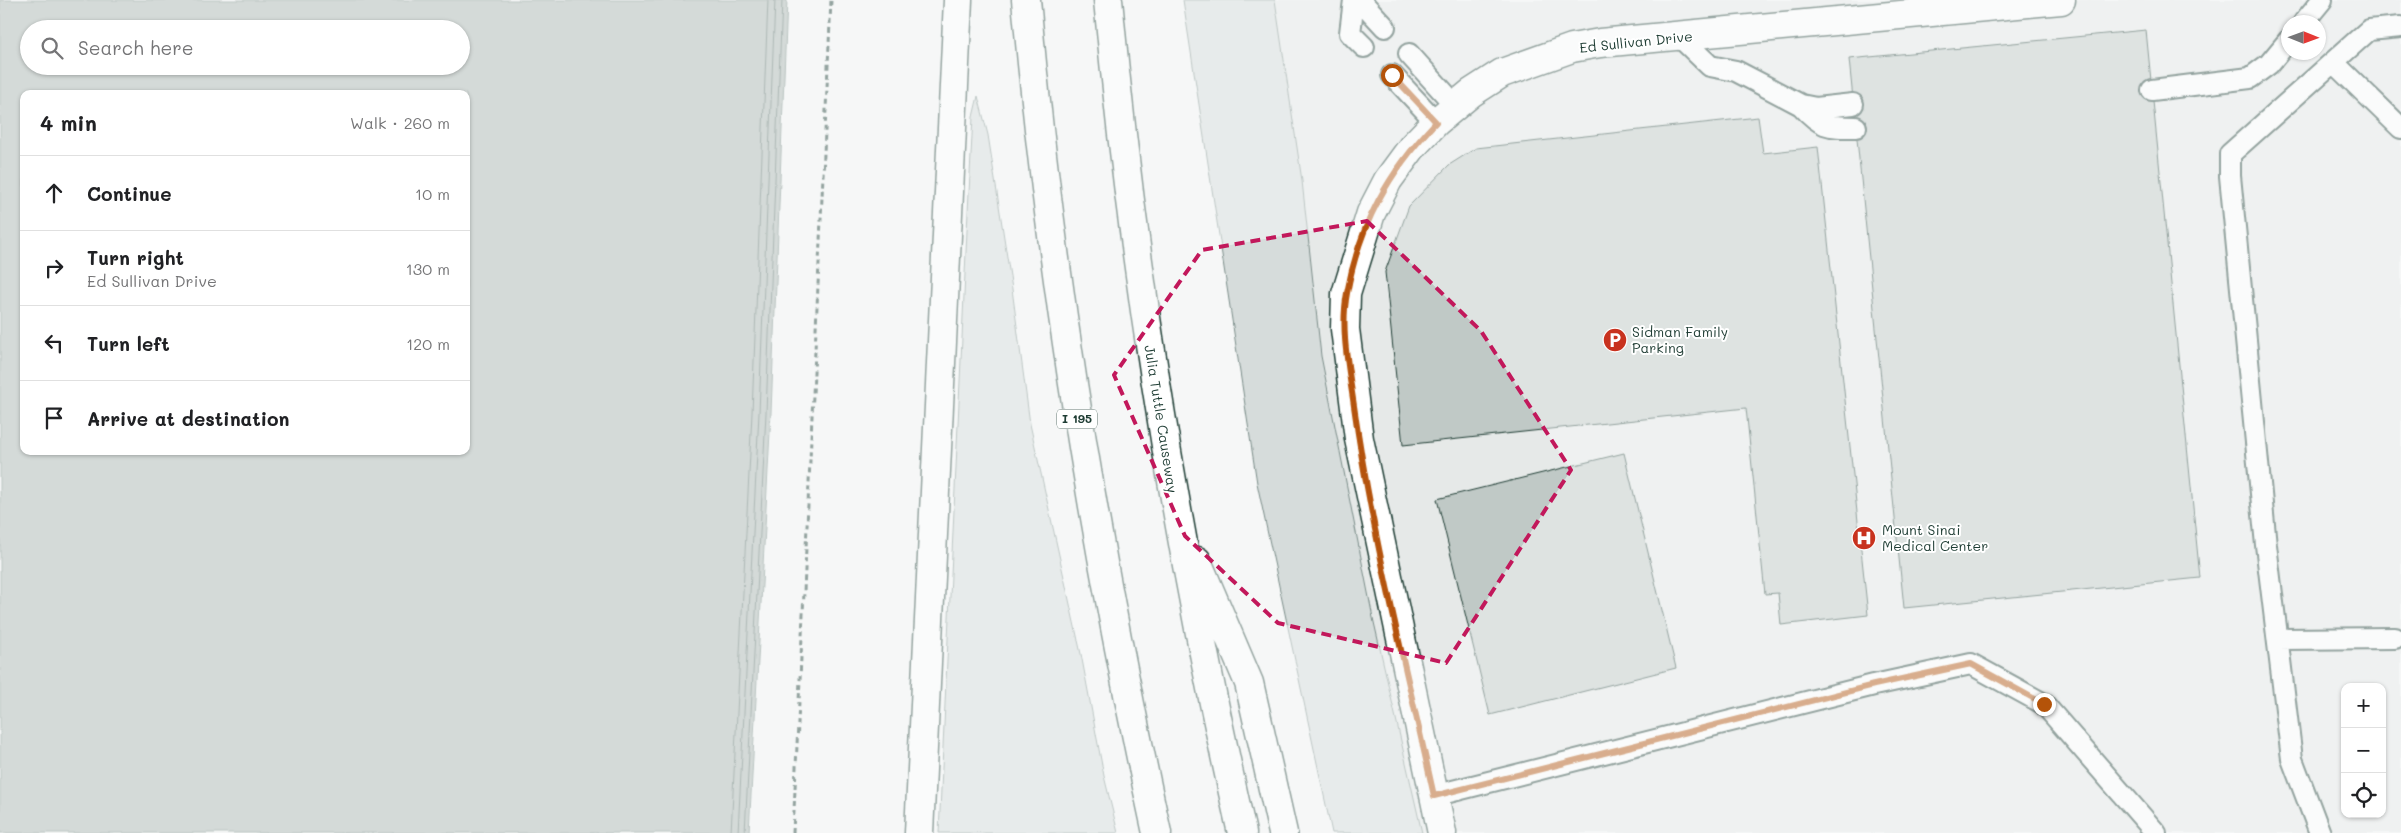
<!DOCTYPE html>
<meta charset="utf-8">
<style>
body{margin:0;font-family:Mali,sans-serif;background:#f6f6f6;color:#202124}
.controls{position:absolute;right:15px;bottom:15px;display:grid;overflow:hidden;border-radius:10px;box-shadow:0 1px 4px #0004}
.controls button{width:45px;height:45px;display:grid;place-items:center;padding:0;border:0;border-bottom:1px solid #e0e0e0;background:#fff;color:#202124;font:25px sans-serif}
.compass{position:absolute;left:2281px;top:15px;width:45px;height:45px;border-radius:50%;background:#fff;box-shadow:0 1px 4px #0004;rotate:91deg}
.stop{position:absolute;width:15px;height:15px;margin:-11px;border:4px solid #b45309;border-radius:50%;background:#fff}
.stop.end{background:#b45309;border-color:#fff;box-shadow:0 1px 5px #0008}
.list{margin:0;padding:0;list-style:none}
h2{display:flex;justify-content:space-between;align-items:center;height:65px;margin:0;padding:0 20px;font-size:21px}
h2 small{font-size:16px;font-weight:400;color:#757577}
.list li{display:grid;grid-template-columns:32px 1fr auto;gap:15px;align-items:center;box-sizing:border-box;height:75px;padding:0 20px;border-top:1px solid #e0e0e0}
.list b{display:block;font-size:19px;white-space:nowrap}
.list p{margin:0;font-size:16px;white-space:nowrap;color:#757577}
.list em{font-size:16px;font-style:normal;color:#757577}
.icon{flex:none;width:28px;height:28px;fill:none;stroke:currentColor;stroke-width:2;stroke-linecap:round;stroke-linejoin:round}
.map{position:relative;flex:none;width:2401px;height:833px;overflow:hidden}
.search{position:absolute;background:#fff;box-shadow:0 1px 4px #0004;left:20px;top:20px;width:450px;height:55px;display:flex;align-items:center;gap:12px;box-sizing:border-box;padding:0 18px;border-radius:28px;color:#757577;font-size:19px}
.panel{position:absolute;background:#fff;box-shadow:0 1px 4px #0004;left:20px;top:90px;width:450px;height:365px;border-radius:10px}
.map>svg:first-child{display:block}
</style>
<div class="map">
<svg width="2401" height="833" viewBox="0 0 2401 833">
<rect width="100%" height="100%" fill="#f6f7f7"/>
<filter id="ink" filterUnits="userSpaceOnUse"><feTurbulence type="fractalNoise" baseFrequency=".02" numOctaves="2"/><feDisplacementMap in="SourceGraphic" scale="10" xChannelSelector="R" yChannelSelector="G"/><feConvolveMatrix kernelMatrix="1 2 1 2 8 2 1 2 1" color-interpolation-filters="sRGB"/></filter>
<g filter="url(#ink)">
<!-- built -->
<path fill="#e6e9e8" fill-rule="evenodd" d="M1261,0H2401V833H1387ZM2288,22H2318V52H2288ZM2345,687H2382V814H2345Z"/>
<!-- green -->
<path fill="#d6dcdb" stroke="#7a8c88" d="M1183,0H1275L1302,181L1321,356L1373,618L1422,833H1332L1257,483Z
M978,96L988,135L1012,289L1030,424L1081,654L1104,776L1118,833H939L967,231L973,117Z"/>
<!-- water -->
<path fill="#aab5b1" stroke="#72857f" fill-rule="evenodd" d="M0,0H787L771,413L749,833H0ZM29,29H461V66H29ZM24,94H466V451H24Z"/>
<g fill="none" stroke-linecap="round" stroke-linejoin="round">
<!-- shore -->
<path stroke="#576d66" stroke-width="1" d="M731,833L752,413L768,0
M738,833L759,413L775,0
M745,833L766,413L782,0"/>
</g>
<!-- building -->
<path fill="#c0c9c6" stroke="#1f3d34" d="M2146,30L2200,578L1904,608L1849,59Z
M1758,117L1763,153L1818,147L1868,615L1781,625L1778,593L1765,594L1746,408L1403,445L1385,272L1409,206L1449,165L1476,148Z
M1624,453L1676,668L1490,715L1437,499Z"/>
<g fill="none" stroke-linecap="round" stroke-linejoin="round">
<!-- lane casing -->
<g stroke="#1f3d34" stroke-width="24">
<path id="lane" d="M1354,0L1350,33L1364,47
M1360,0L1385,27
M2304,22L2322,0
M1680,37L1710,66L1736,71L1801,105L1816,108L1853,104
M1409,54L1455,105
M2333,62L2401,128
M1392,75L1436,122
M2152,90L2250,78L2269,64L2288,41
M1801,105C1821,127 1826,127 1856,127
M2278,639L2395,638
M1433,796L1874,685L1971,664L2044,704L2156,833
M2320,833L2292,759L2266,545L2230,176V154L2369,30L2401,27"/>
</g>
<!-- street casing -->
<g stroke="#1f3d34" stroke-width="31">
<path id="street" d="M1442,833L1359,439L1345,329L1346,294L1371,213L1388,180L1413,146L1436,122L1471,93L1502,73L1572,48L1600,43L2061,0"/>
</g>
<!-- highway casing -->
<g stroke="#1f3d34" stroke-width="31">
<path id="highway" d="M1026,0C1051,281 1097,558 1157,833
M1108,0C1134,281 1180,558 1242,833
M1197,561L1249,683L1283,833
M919,833L958,0"/>
</g>
<!-- path -->
<path stroke="#1f3d34" stroke-width="3" stroke-dasharray="5 4" stroke-linecap="butt" d="M793,833L831,0"/>
<!-- lane -->
<use href="#lane" stroke="#fff" stroke-width="20"/>
<!-- street -->
<use href="#street" stroke="#fff" stroke-width="28"/>
<!-- highway -->
<use href="#highway" stroke="#fff" stroke-width="28"/>
</g>
</g>
<g fill="none" stroke-linecap="round" stroke-linejoin="round" filter="url(#ink)">
<!-- route -->
<path stroke="#b45309" stroke-width="6" d="M1392,75L1436,122C1388,173 1360,223 1347,293C1340,330 1349,370 1354,406C1372,537 1406,667 1434,796L1874,685L1971,664L2044,704"/>
</g>
<!-- marked area -->
<path d="M0 0H2401V833H0ZM1367,221L1481,331L1571,470L1446,663L1278,623L1185,536L1114,375L1202,250Z" fill="#f6f7f7" fill-opacity=".55" fill-rule="evenodd"/>
<path fill="none" stroke="#c2185b" stroke-width="4" stroke-dasharray="10 6" stroke-linejoin="round" d="M1367,221L1481,331L1571,470L1446,663L1278,623L1185,536L1114,375L1202,250Z"/>
<!-- icons -->
<defs>
<g id="parking-disc" transform="scale(1.25)"><circle r="9.5" fill="#c8321e" stroke="#fff"/><path d="M-3.5-5.5H1a3.5 3.5 0 0 1 0 7H-1V5.5H-3.5ZM-1-3.4V-.6H.8a1.4 1.4 0 0 0 0-2.8Z" fill="#fff"/></g>
<g id="hospital-disc" transform="scale(1.25)"><circle r="9.5" fill="#c8321e" stroke="#fff"/><path d="M-5-5h3v3.5h4V-5h3V5h-3V1.5h-4V5h-3Z" fill="#fff"/></g>
</defs>
<g fill-rule="evenodd">
<use href="#parking-disc" x="1615" y="340"/>
<use href="#hospital-disc" x="1864" y="538"/>
</g>
<g text-anchor="middle" stroke-width="4" stroke-linejoin="round" paint-order="stroke">
<!-- shield labels -->
<rect fill="#fff" stroke="#627771" stroke-width="1" x="1057" y="409.5" width="40" height="19" rx="4"/>
<g font-size="12" font-weight="bold" fill="#1f3d34">
<text x="1077" y="423">I 195</text>
</g>
<!-- street labels -->
<g font-size="14" fill="#1f3d34" stroke="#fff">
<text transform="translate(1636 42) rotate(-6)" y="5">Ed Sullivan Drive</text>
<text transform="translate(1161 419) rotate(81)" y="5">Julia Tuttle Causeway</text>
</g>
<!-- poi labels -->
<g font-size="14" fill="#1f3d34" stroke="#fff" text-anchor="start">
<text x="1632" y="337">Sidman Family<tspan x="1632" dy="16">Parking</tspan></text>
<text x="1882" y="535">Mount Sinai<tspan x="1882" dy="16">Medical Center</tspan></text>
</g>
</g>
</svg>
<div class="controls">
<button>+</button>
<button>−</button>
<button><svg class="icon" aria-label="locate" viewBox="0 0 24 24"><circle cx="12" cy="12" r="6"/><path d="M12 2v4M12 18v4M2 12h4M18 12h4"/></svg></button>
</div>
<svg class="compass" viewBox="-18 -18 36 36"><path d="M0-13l5 13h-10z" fill="#e53935"/><path d="M0 13l5-13h-10z" fill="#757577"/></svg>
<div class="stop" style="left:1392px;top:75px"></div>
<div class="stop end" style="left:2044px;top:704px"></div>
<div class="search"><svg class="icon" aria-label="search" viewBox="0 0 24 24"><circle cx="10" cy="10" r="6"/><path d="M15 15l6 6"/></svg>Search here</div>
<section class="panel">
<h2>4 min<small>Walk · 260 m</small></h2>
<ul class="list">
<li><svg class="icon" aria-label="ahead" viewBox="0 0 24 24"><path d="M12 20V5M6 11l6-6 6 6"/></svg><div><b>Continue</b></div><em>10 m</em></li>
<li><svg class="icon" aria-label="right" viewBox="0 0 24 24"><path d="M7 20v-9h11M14 6l5 5-5 5"/></svg><div><b>Turn right</b><p>Ed Sullivan Drive</p></div><em>130 m</em></li>
<li><svg class="icon" aria-label="left" viewBox="0 0 24 24"><path d="M17 20v-9H6M10 6l-5 5 5 5"/></svg><div><b>Turn left</b></div><em>120 m</em></li>
<li><svg class="icon" aria-label="arrive" viewBox="0 0 24 24"><path d="M6 21V4h12l-3 4 3 4H6"/></svg><div><b>Arrive at destination</b></div></li>
</ul>
</section>
</div>
